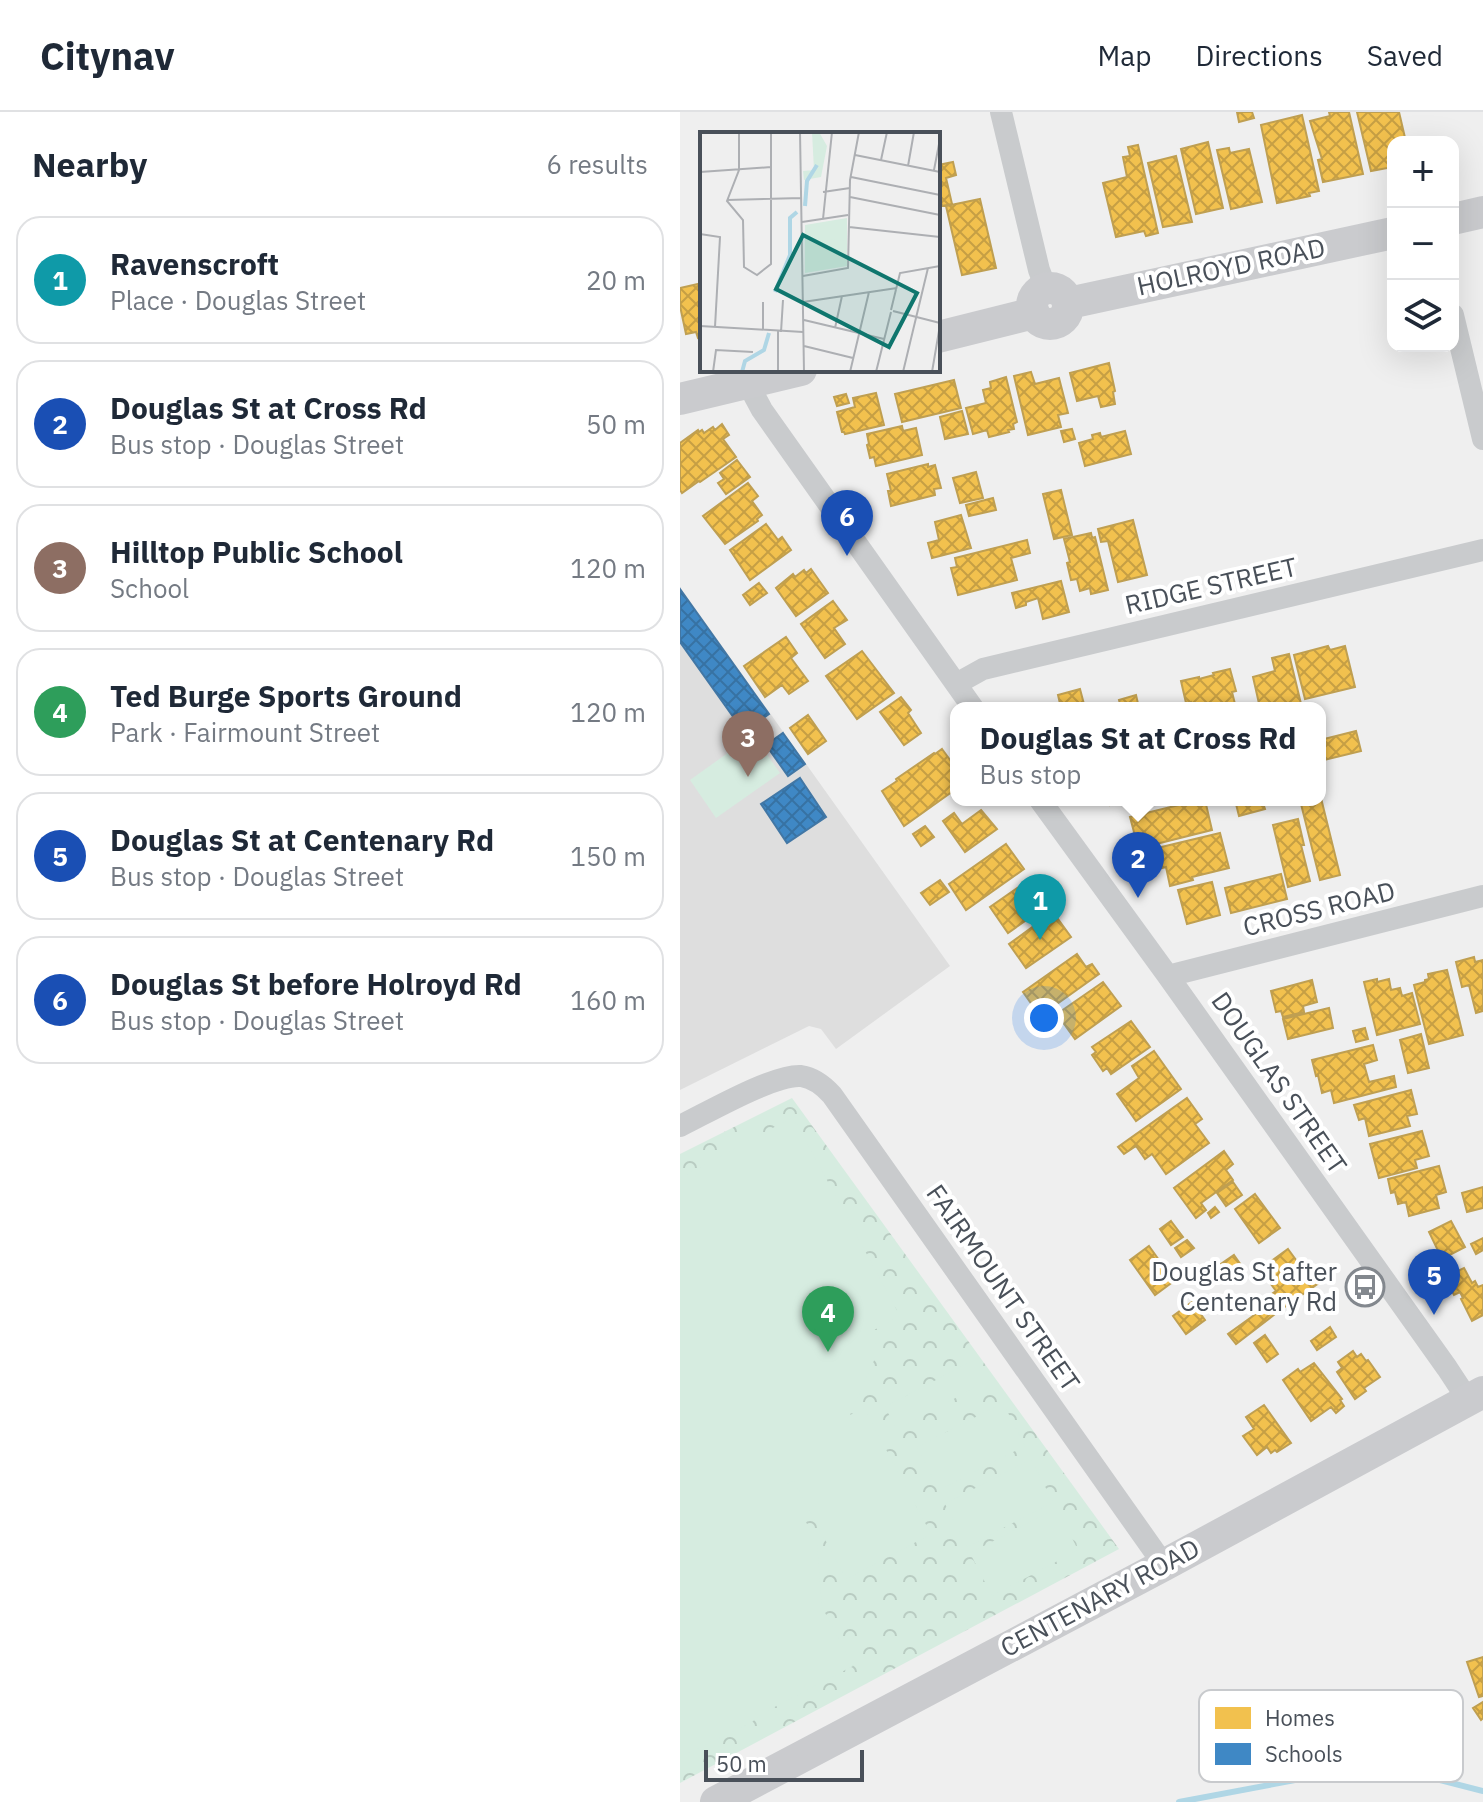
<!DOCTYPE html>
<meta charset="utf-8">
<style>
body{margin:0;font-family:"IBM Plex Sans",sans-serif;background:#f2f2f3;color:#1f2937}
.controls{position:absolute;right:24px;top:24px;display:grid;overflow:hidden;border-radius:16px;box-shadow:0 8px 32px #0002}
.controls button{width:72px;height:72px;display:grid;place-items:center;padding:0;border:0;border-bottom:2px solid #e0e1e3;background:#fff;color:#1f2937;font:40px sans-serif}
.scale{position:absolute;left:24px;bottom:20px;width:160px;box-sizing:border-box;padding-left:8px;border:4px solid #495059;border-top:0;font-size:22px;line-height:28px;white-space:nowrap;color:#495059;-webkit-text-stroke:6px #fff;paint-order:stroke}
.you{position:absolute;left:364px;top:906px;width:28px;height:28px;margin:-20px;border:6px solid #fff;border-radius:50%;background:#1a73e8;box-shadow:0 0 0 12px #1a73e833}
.badge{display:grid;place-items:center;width:52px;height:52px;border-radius:50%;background:#ea580c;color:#fff;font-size:26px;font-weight:700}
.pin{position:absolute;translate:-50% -66px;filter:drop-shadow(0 2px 4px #0008)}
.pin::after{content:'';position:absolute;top:42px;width:28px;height:24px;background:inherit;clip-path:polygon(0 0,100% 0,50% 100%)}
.popup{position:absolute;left:270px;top:590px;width:376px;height:104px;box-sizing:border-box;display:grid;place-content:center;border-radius:16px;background:#fff;filter:drop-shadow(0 2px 6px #0005);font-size:26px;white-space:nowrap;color:#747a83}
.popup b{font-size:30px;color:#1f2937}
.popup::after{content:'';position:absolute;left:50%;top:100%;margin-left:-16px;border:16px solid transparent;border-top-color:#fff}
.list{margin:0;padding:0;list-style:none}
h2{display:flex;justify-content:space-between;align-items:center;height:104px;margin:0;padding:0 32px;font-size:34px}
h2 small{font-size:26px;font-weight:400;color:#747a83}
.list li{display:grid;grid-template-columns:52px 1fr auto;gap:24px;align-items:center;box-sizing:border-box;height:128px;margin:0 16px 16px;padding:0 16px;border:2px solid #e0e1e3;border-radius:24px}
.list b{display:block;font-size:30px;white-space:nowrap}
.list p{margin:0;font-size:26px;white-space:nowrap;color:#747a83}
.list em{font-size:26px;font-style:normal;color:#747a83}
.icon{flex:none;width:44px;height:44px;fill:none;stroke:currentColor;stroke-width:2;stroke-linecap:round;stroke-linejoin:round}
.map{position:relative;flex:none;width:803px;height:1690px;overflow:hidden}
header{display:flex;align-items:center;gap:48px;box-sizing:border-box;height:112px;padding:0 40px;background:#fff;border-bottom:2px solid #e0e1e3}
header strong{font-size:38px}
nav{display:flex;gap:44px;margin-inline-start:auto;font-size:28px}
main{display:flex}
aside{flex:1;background:#fff}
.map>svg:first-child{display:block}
</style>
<header>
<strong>Citynav</strong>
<nav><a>Map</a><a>Directions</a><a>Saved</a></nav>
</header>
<main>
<aside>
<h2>Nearby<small>6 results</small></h2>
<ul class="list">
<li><span class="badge" style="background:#0f9aa8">1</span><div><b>Ravenscroft</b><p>Place · Douglas Street</p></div><em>20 m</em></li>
<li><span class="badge" style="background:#1a4fb4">2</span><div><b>Douglas St at Cross Rd</b><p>Bus stop · Douglas Street</p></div><em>50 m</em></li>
<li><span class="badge" style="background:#8d6e63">3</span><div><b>Hilltop Public School</b><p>School</p></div><em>120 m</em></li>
<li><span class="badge" style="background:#2e9e5b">4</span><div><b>Ted Burge Sports Ground</b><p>Park · Fairmount Street</p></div><em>120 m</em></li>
<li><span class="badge" style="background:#1a4fb4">5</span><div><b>Douglas St at Centenary Rd</b><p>Bus stop · Douglas Street</p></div><em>150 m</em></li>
<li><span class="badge" style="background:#1a4fb4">6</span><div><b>Douglas St before Holroyd Rd</b><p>Bus stop · Douglas Street</p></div><em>160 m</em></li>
</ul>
</aside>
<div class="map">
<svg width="803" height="1690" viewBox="0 0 803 1690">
<defs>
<pattern id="park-crowns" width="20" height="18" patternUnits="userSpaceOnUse" patternTransform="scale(2)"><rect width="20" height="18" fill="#d6ece0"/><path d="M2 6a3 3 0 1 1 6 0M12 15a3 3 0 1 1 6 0" fill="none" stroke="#b9ccc2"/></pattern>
<pattern id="homes-cross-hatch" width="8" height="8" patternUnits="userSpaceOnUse" patternTransform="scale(2)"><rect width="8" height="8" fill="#f2c14e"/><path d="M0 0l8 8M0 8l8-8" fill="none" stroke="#c69f44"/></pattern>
<pattern id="schools-cross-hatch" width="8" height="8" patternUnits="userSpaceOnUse" patternTransform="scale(2)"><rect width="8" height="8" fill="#3f88c5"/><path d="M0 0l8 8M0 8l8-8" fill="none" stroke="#3772a3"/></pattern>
</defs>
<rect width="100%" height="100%" fill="#efefef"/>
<!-- education -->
<path fill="#dedede" d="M0,475L270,854L156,937L141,917L129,914L0,978Z"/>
<!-- park -->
<path fill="url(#park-crowns)" d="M112,986L439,1437L0,1671V1042Z"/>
<!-- pitch -->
<path fill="#d6ece0" d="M73,623L100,661L36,706L10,668Z
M113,1005L220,1204L194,1218L196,1244L170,1303L184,1296L251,1422L166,1467L114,1369L107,1372L137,1432L142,1495L173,1554L81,1602L71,1611L0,1645V1066Z
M290,1250L301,1272L217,1318L205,1295Z
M323,1291L345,1334L259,1378L237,1335Z
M351,1347L373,1390L287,1435L265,1392Z
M377,1396L398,1438L312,1484L290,1441Z"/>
<!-- homes -->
<path fill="url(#homes-cross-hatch)" stroke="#bf9f51" stroke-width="2" d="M557,0H572L574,6L559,10Z
M649,0H669L683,62L643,70L638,48L642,47L630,9L650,4Z
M677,0H719L726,30H713V55L691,59Z
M622,3L639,79L629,81L630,84L597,91L581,13Z
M528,30L543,96L516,102L501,37Z
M458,33L478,121L466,124L464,119L436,125L423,71L447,65L443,45L450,44L448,35Z
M549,36L550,41L569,37L582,90L551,97L537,38Z
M496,44L512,110L483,115L468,51Z
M273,50L276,63L266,66L272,92L262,94L258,76V53Z
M300,87L316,156L282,163L266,94Z
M22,171V225L18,226L16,220L6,222L0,194V176Z
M429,251L435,279L433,280L435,292L421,295L418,284L397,289L390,261Z
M351,260L355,272L379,266L388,301L378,303L381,315L348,323L334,264Z
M326,265L337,310L333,312L334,317L328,318L329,320L309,325L307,318L293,322L286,296L306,291L303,278L311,276L310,270Z
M274,268L281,296L222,310L215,282Z
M196,281L204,313L165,322L164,320H162L157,300L175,295L173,286Z
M166,282L169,291L157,294L154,285Z
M282,299L288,322L265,327L260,305Z
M42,312L49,323L43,327L56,345L20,370L19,369L2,381L0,378V331L18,318L19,320L22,318L24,321L33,315L35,318Z
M222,314L223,319L236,316L242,343L196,354L194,345L190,346L187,333L189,332L187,322Z
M392,317L395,327L384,330L381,319Z
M445,319L451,342L405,354L399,331L413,327L412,323L420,321L421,325Z
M57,348L70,365L46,382L38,371L44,367L40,361Z
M248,352V355L255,353L261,376L254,377L255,383L211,394L208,379H211L207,362Z
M296,360L303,386L280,391L273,366Z
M68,371L78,384L72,389L82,403L77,407L78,409L45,432L23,404Z
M381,378L392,423L374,427L363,382Z
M313,386L316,398L289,404L286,393Z
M281,403L291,436L252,446L248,431L259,428L255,410Z
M453,408L467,463L438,470L428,429L421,430L418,417Z
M86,412L98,428L102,425L111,438L70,468L50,438Z
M411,421L412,426L415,425L428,478L411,482L410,476L400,479L397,467L391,468L387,451L390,450L384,427Z
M347,428L350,441L331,446L337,468L278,483L271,456L277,455L275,446Z
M131,457L148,481L116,504L96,476L113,462L115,465L124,458L126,461Z
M381,469L389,500L363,507L358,486L346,490V493L336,496L332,481Z
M79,471L87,481L70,493L63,483Z
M153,489L167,508L154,516L165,532L145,546L121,512Z
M106,525L117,541L111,546L128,569L109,582L102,573L85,585L64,554Z
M648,534L650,538L665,534L675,575L625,587L614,543Z
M182,539L214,581L177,607L146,564Z
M609,542L622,596H580L573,565L595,559L592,546Z
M550,557L556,579L552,580L556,596H512L511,590L506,591L501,569L519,565V567L534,563L533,561Z
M400,577L405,596H381L378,583Z
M456,583L459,596H441L439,588Z
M221,585L231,598L228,601L241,621L224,633L200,600Z
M128,603L146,629L128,642L110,616Z
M676,619L681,639L640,649V628Z
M262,637L276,656L272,661L276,668V677L224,714L202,679L217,669L216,667L254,641L255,642Z
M640,682L660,763L640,768L620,688H640Z
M429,688H452L430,693Z
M502,688H525L532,718L464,735L460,722L455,724L450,705L503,692Z
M555,688H582L585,697L559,704Z
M301,698L317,717L285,740L263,709L274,701L282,712Z
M618,707L624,733H621L630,769L608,775L593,713Z
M245,714L254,725L241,734L233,722Z
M540,721L549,756L512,765L513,768L490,774L486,755L478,757L473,737Z
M326,732L344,757L286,798L269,772Z
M601,762L607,787L551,801L545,776Z
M260,768L269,780L250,793L241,781Z
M346,770L356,784L360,781L368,793L328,821L310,795Z
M532,770L540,803L507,812L498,778Z
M373,800L391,825L346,856L329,832Z
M397,842L406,855L412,852L419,862L360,904L343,880Z
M794,845L795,850L803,848V899L796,901L789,873L782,875L776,850Z
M767,858L783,923L749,932L734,873L745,870V868L749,867L748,862Z
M697,867V870L709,867L711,878L720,876L722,884L732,881L740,912L697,923L684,870Z
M632,868L637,890L623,894L624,900L603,905L601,899L596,900L591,879Z
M423,870L441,894L395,927L377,902Z
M649,896L653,916L608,927L603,907Z
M451,909L470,935L431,962L427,956L423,959L412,943L416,940L412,935Z
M685,916L688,927L676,930L673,919Z
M741,922L749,956L728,961L720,928Z
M693,933L697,948L684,952L689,970L714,964L716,975L654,991L651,978L642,981L638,963L636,964L632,948Z
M474,939L501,977L456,1009L437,982L459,966L452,954Z
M731,978L737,1002L727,1004L730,1014L689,1024L685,1006L679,1008L674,993Z
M507,986L522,1007L515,1012L529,1031L486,1062L472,1042L465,1047L456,1034L444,1042L438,1035Z
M742,1019L749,1044L735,1048L737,1056L699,1066L690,1032Z
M544,1039L553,1052L546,1058L553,1068L521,1091L526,1098L516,1106L494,1076Z
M759,1054L766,1080L756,1083L759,1096L729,1104L726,1090L718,1092L715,1080L711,1081L708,1067Z
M553,1070L562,1083L546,1094L537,1081Z
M803,1075V1096L787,1100L782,1081Z
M575,1082L600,1116L579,1131L555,1097Z
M535,1095L539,1100L531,1106L528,1101Z
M491,1109L503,1125L491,1133L480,1117Z
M771,1109L785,1135L762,1147L749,1120Z
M803,1126V1138L796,1142L791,1132Z
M507,1128L514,1136L501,1145L495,1136Z
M469,1134L494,1169L475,1183L450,1148Z
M608,1137L619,1152L623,1149L639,1171L603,1196L593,1181L596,1179L580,1157Z
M554,1143L561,1153L542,1166L535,1156Z
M784,1156L792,1171L795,1169L798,1175L803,1173V1203L792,1209L781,1187L783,1186L780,1180L774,1183L765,1165Z
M512,1190L525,1208L506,1222L493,1204Z
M591,1191L599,1199L556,1232L548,1222Z
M650,1215L656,1225L637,1238L631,1229Z
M585,1223L598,1242L587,1250L574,1231Z
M673,1239L677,1245L681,1242L686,1249L688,1248L700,1265L684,1276L686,1279L675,1287L657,1260L662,1256L658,1250Z
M634,1251L662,1287L660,1288L664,1294L656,1301L651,1295L631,1309L603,1268L618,1257L620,1260Z
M584,1293L611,1331L597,1340L595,1338L591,1341L587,1335L577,1343L563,1324L574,1317L566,1305Z
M803,1545V1584L799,1585L787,1550Z
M803,1590V1606L801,1608L793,1596Z"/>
<!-- schools -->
<path fill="url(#schools-cross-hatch)" stroke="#4277a5" stroke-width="2" d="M0,477L89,602L64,620L0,530Z
M103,621L125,652L108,664L86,633Z
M120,666L146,705L107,731L81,692Z"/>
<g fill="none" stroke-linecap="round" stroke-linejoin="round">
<!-- stream -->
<path stroke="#afd6e5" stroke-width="6" d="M499,1690L695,1653L705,1654L803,1679"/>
<!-- street -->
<path stroke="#c9cbcd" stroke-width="22" d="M321,0L359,158L366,176
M773,203L803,327
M67,270L82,298L293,596
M276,572L303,557L803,438
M360,688L488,864L767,1256L788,1288
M488,864L803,784
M0,1014C27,1001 94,962 121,964C134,966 143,973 152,983L484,1453"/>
<!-- secondary -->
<path stroke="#cacbce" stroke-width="32" d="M773,107L803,100
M352 194a18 18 0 1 1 36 0a18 18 0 1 1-36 0Z
M389,191L713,121
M258,225L354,201
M0,287L121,258
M36,1690L484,1453L803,1280"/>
</g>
<!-- icons -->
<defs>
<g id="bus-ring" transform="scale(2)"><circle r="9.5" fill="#fff" stroke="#83888e" stroke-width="1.5"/><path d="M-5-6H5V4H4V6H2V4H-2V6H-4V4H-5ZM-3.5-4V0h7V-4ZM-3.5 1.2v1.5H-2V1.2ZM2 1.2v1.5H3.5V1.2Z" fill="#83888e"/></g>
</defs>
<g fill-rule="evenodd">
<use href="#bus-ring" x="685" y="1175"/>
</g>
<g text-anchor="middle" stroke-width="8" stroke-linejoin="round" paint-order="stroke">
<!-- street labels -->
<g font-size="26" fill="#495059" stroke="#fff">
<text transform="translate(551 155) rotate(-12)" y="9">HOLROYD ROAD</text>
<text transform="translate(531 474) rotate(-13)" y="9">RIDGE STREET</text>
<text transform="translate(639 797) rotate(-14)" y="9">CROSS ROAD</text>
<text transform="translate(599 971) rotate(55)" y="9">DOUGLAS STREET</text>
<text transform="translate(323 1176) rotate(55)" y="9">FAIRMOUNT STREET</text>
<text transform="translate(420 1486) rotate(-28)" y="9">CENTENARY ROAD</text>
</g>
<!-- poi labels -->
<g font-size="26" fill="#495059" stroke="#fff" text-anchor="end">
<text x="657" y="1169">Douglas St after<tspan x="657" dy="30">Centenary Rd</tspan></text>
</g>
</g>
<!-- overview -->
<g transform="translate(20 20)">
<rect width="240" height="240" fill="#efefef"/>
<path d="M112,0H119L127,14L121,45L104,48L103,39L114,38ZM147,86V134L105,141V93Z" fill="#d6ece0"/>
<path d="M121,94L130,107L145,109L146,134L113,129L115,121L107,119L106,96Z" fill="#d6ece0"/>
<path fill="none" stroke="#afd6e5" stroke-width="4" d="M105,74L107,49L117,33M75,160L90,123V86L97,80M42,240L45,229L64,218L69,201"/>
<path fill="none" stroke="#adafb3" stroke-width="2" d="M39,0V38L27,69L43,88L44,135L57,143L71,132V0M100,0L104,240M155,23L240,40M181,28L187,0M208,34L214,0M234,38L240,7M0,40L71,35M151,45L240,63M123,60L150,56M150,65L240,83M27,68L102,66M123,87L132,0M102,90L148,83M149,95L240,105M0,102L20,105L15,195M103,144L148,136L150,48L159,0M103,170L197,156M191,178L200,141L240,134M193,179L240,191M104,188L184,207M0,194L103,200M135,196L142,164M63,198V170M78,199V240M81,200L83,168M104,214L153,226M13,240L16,218L53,220M150,240L169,160M176,240L191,180M203,240L228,136M232,240L240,193"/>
<path fill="#0f766e" fill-opacity="0.15" stroke="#0f766e" stroke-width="4" d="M103,103L217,161L189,215L76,157Z"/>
<rect width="240" height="240" fill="none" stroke="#495059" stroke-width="4"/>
</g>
<!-- legend -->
<rect x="519" y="1578" width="264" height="92" rx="12" fill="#fff" stroke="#c8cacd" stroke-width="2"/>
<rect x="535" y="1595" width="36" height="22" fill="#f2c14e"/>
<rect x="535" y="1631" width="36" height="22" fill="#3f88c5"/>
<g font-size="22" fill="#495059">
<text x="585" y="1614">Homes</text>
<text x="585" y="1650">Schools</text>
</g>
</svg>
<div class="controls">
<button>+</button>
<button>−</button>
<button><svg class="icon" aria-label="layers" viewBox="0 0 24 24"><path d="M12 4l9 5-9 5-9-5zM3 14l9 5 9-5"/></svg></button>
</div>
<div class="scale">50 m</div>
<div class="you"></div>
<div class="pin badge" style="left:360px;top:828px;background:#0f9aa8">1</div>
<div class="pin badge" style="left:458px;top:786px;background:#1a4fb4">2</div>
<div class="popup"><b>Douglas St at Cross Rd</b>Bus stop</div>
<div class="pin badge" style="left:68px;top:665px;background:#8d6e63">3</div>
<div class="pin badge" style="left:148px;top:1240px;background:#2e9e5b">4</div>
<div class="pin badge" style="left:754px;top:1203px;background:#1a4fb4">5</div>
<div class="pin badge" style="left:167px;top:444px;background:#1a4fb4">6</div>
</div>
</main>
